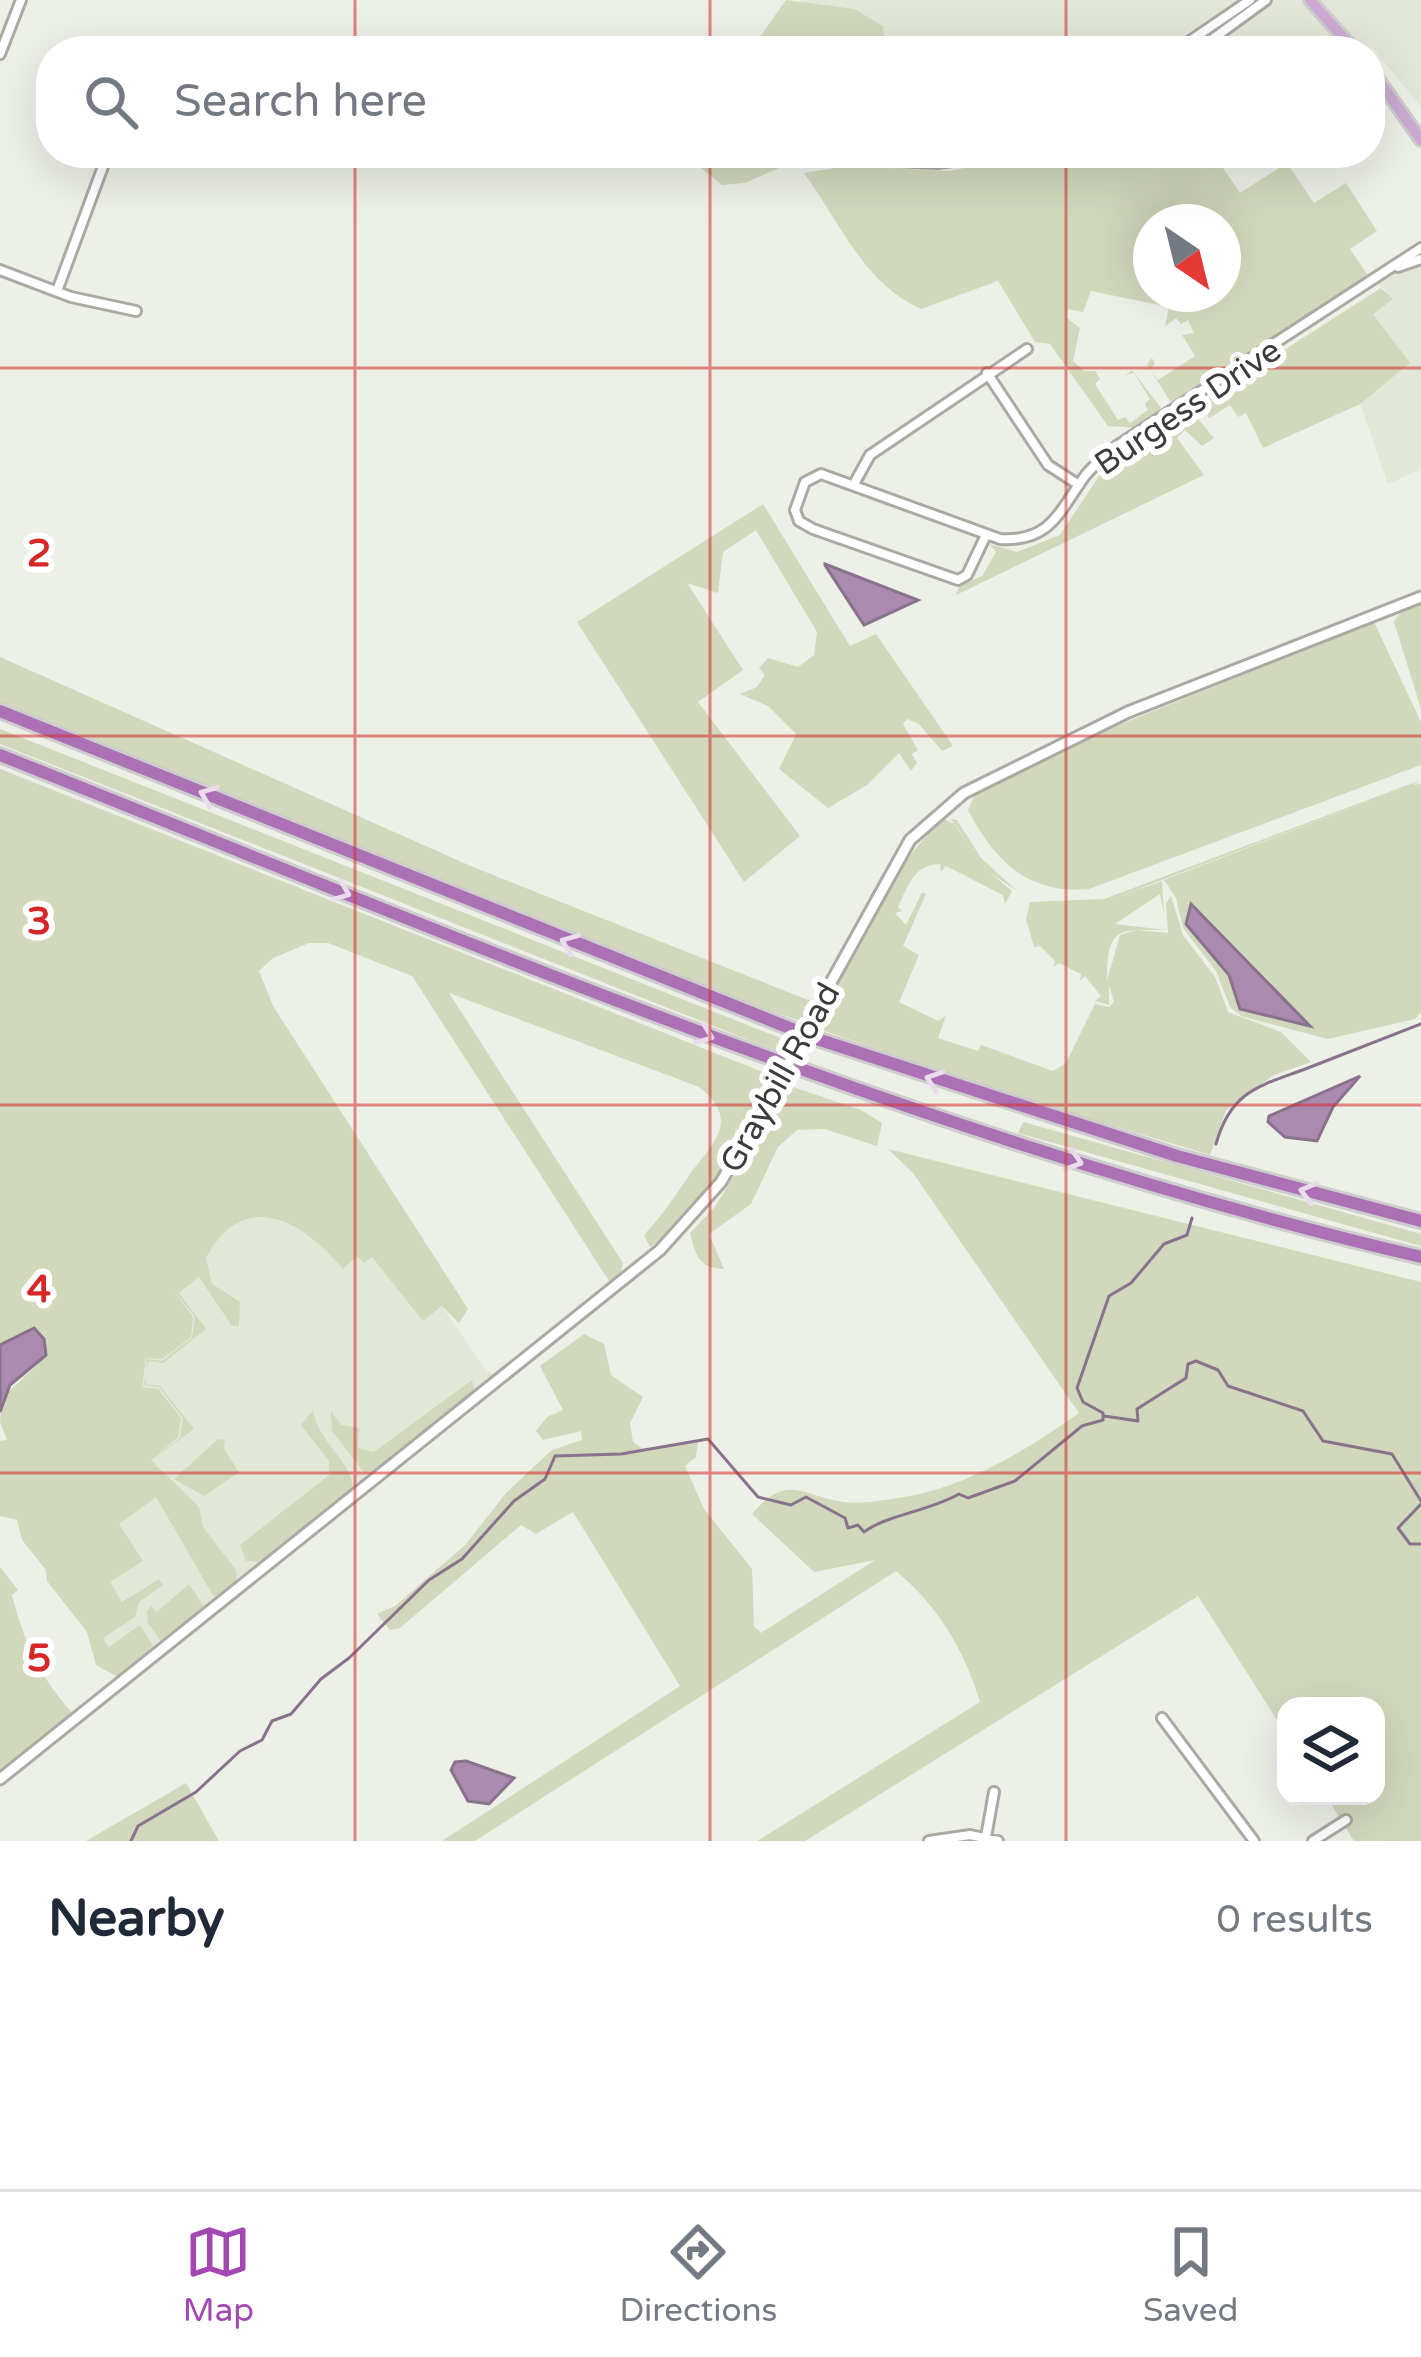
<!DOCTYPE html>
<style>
body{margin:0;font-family:"Varela Round",sans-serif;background:#f2f2f3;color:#1f2937}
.controls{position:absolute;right:36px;bottom:36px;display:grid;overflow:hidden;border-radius:24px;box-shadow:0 12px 48px #0002}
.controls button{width:108px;height:108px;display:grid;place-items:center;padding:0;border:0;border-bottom:3px solid #e0e1e3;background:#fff;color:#1f2937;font:60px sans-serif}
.compass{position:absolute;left:1133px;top:204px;width:108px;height:108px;border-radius:50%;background:#fff;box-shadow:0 12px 48px #0002;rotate:145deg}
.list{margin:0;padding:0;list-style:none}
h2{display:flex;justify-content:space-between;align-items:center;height:156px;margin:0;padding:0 48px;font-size:51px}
h2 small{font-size:39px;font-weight:400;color:#747a83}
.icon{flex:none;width:66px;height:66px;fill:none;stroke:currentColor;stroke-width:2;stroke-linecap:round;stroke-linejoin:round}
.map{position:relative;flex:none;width:1421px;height:1841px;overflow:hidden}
.search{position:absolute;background:#fff;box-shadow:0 12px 48px #0002;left:36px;right:36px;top:36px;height:132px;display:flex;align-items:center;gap:30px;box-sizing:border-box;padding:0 42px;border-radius:48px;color:#747a83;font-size:45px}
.sheet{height:348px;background:#fff}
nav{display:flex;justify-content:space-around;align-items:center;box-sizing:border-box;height:168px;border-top:3px solid #e0e1e3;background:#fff;font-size:33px;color:#747a83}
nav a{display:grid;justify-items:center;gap:6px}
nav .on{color:#a348b2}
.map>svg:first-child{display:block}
</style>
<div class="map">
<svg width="1421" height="1841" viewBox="0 0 1421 1841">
<rect width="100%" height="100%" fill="#edf0e7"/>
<!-- built -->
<path fill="#e3e7d7" d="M800,0H1237L1160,51H837Z
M1266,0H1421V107L1373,48L1196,51Z
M1421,259V469L1388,484L1360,404L1400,369L1373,314L1386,290L1375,282Z
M229,1082L436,1311L442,1306L486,1371L499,1375L131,1667L101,1639L110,1419Z"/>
<!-- green -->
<path fill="#d1d8bc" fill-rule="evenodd" d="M786,0L854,9L883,26L885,51H838L815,44L805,51H750Z
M693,153H814L745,183L722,185L697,165Z
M1039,153H1213L1240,193L1287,163L1314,203L1346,183L1377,231L1350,249L1369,277L1173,403L1170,401L1147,364L1152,358L1155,364L1150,369L1158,380L1195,356L1182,335L1194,333L1188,320L1181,324L1176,318L1165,326L1169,307L1091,291L1083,312L1068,309L1067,318L1080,328L1073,361L1084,371H1095L1100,379L1095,384L1118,420L1125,417L1130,423L1148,410L1145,404L1150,399L1134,373L1126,375L1132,370L1161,408L1138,428L1108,426L1050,344L1035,342L998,281L921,309C863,283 840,222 804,173L847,166L949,171ZM1151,222H1223V294H1151Z
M1381,288L1393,299L1373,314L1410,363L1360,404L1263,448L1246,413L1238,417L1230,405L1209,418L1201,403Z
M1191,410L1214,438L1202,446L1185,430L1177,438L1204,475L956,595L959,586L982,576L996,552L989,544L1017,552L1060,535L1105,467Z
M763,504L850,646L876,634L953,746L942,751L919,724L907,719L903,724L918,750L912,754L917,763L911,771L899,753L867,785L828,808L779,769L796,734L768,706L740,694L757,687L765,675L759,668L768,658L798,667L814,655L817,632L756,530L723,552L718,593L687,583L743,670L698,702L800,836L744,882L577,622Z
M1421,604V709L1394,622L1401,612Z
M1374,622L1421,722V765L1089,889C1028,895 995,861 968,810L976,792L1069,745Z
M0,657L473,867L813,1002L803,1022L743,1001L89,740L0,702Z
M0,729L793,1043L787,1055L0,744Z
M0,769L765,1073C761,1122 693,1224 650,1247L644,1235C662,1216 675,1196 690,1174C714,1142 741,1120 699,1087L449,993L623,1263L620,1278L611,1284L412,976L328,943H309L273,958L259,971L273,1006L468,1309L459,1323L442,1306L423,1321L372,1257L364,1263L357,1256L343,1269C306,1224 245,1184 206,1258L212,1284L240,1302L239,1326H232L199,1277L179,1293L206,1329L163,1363L149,1361L146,1369L147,1359L162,1361L192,1338L195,1316L172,1289L193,1317L191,1337L162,1359L146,1358L142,1387L158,1389L181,1418L178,1437L156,1455L180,1438L183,1418L159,1387L144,1385L145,1377L146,1384L160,1386L194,1429L151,1460L199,1507L203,1527L236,1570L237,1581L214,1597L156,1497L119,1524L143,1561L110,1582L122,1602L159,1579L163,1585L139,1602L135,1617L103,1638L109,1647L140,1625L153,1646L118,1677L96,1665L87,1632L47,1581L46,1570L22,1540L17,1520L0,1516V1441L7,1440L0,1422L2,1398L39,1363L14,1336L0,1345Z
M1421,780L1412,785L1421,784V1012L1415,1019L1328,1039L1241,1016L1230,1007L1216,971L1183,928L1176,898L1164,880L1411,785L1112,899L1162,881L1164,914L1160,894L1115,924L1166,930C1121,931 1107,923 1107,981L1120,935L1136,930L1168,933L1166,903L1171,896L1183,935L1215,977L1228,1012L1281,1032L1311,1062L1274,1075L1226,1110L1210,1155L998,1091L816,1028L893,876L941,818L955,824L981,863L951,819L957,820L981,858L1017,891L990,873L1012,891L1005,904L1003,895L946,866L941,872L940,864C914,864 908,886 898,907L902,911L895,913L906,925L922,892L926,894L903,946L919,955L899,1002L938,1021L946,1016L938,1038L978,1051L981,1045L1053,1071L1066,1063L1095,1004L1109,1007L1114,1002L1109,985V1005L1095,1001L1101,996L1085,976L1080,981L1081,974L1059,963L1054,967L1055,961L1040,946L1034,947L1026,919L1030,902L1104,899Z
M790,1086L861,1110L882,1123L877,1146L824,1129L797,1130L778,1147L751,1204L709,1234L724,1269C698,1268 696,1255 690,1233L714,1208Z
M1023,1122L1421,1234V1246L1018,1133Z
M888,1149L1421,1282V1841H1354L1326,1796H1376V1706H1286V1734L1198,1596L805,1841H757L980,1702C964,1649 938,1606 896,1571L475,1841H442L680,1686L573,1512L536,1534L521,1525L400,1628L390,1630L377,1614L395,1606L465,1545L507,1492L552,1450L582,1440L581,1431L543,1440L536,1431L547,1417L563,1410L540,1366L584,1334L604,1344L611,1375L643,1397L630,1423L633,1442L645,1450L698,1441L696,1457L685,1466L704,1509L752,1569L754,1626L761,1633L875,1560L814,1572L752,1514C787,1472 802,1496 844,1502C862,1505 891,1499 910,1496C972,1484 1028,1449 1079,1413L913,1173Z
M472,1380L475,1394L373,1471L364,1472L332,1431L331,1411L341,1425L359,1428L358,1448L374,1452Z
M313,1410C317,1441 353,1463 353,1489L258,1562L246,1561L240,1545L329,1475V1461L301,1425Z
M218,1439L225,1440L224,1449L239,1472L204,1496L174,1479Z
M0,1567L18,1590L12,1595C24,1643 40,1676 72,1713L0,1774Z
M189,1584L205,1608L160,1640L148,1623L147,1611L151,1606L157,1612Z
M186,1783L219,1841H86Z"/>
<!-- water -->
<path fill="#aa8aaf" stroke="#89738c" stroke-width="3" d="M825,565V564L918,600L864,625Z
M1191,904L1310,1026L1240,1009L1229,975L1186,924Z
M1360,1076L1333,1107L1317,1141L1285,1137L1268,1122L1269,1116Z
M34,1328L44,1339L46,1355L10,1385L0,1412V1345Z
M466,1761L514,1778L489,1804L468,1801L451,1770L455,1762Z"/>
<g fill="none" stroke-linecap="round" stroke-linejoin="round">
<!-- stream -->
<path stroke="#89738c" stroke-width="3" d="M1216,1144C1232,1086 1266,1085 1313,1066C1349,1052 1385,1038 1421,1024
M1104,1416L1138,1421L1137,1409L1186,1378L1188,1364L1196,1361L1218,1370L1228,1386L1303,1411L1323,1441L1392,1454L1421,1501
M1421,1504L1398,1528L1410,1544H1421
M131,1841L138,1826L196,1792L240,1751L262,1740L272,1721L291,1714L321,1679L349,1658L429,1580L462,1559L514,1501L545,1479L555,1456L621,1454L708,1439L758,1497L791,1505L806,1497L845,1518L848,1528L858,1525L864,1532C886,1515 930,1511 959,1494L968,1498L1015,1481L1082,1426L1103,1420V1413L1083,1402L1077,1388L1109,1296L1131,1283L1164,1244L1187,1235L1192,1218"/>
<!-- street casing -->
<g stroke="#a9aba3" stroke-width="14">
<path id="street" d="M1175,51L1250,0
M1196,51L1266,0
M0,54L21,0
M827,153L831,158L938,163L1011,153
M1398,267L1421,259
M0,270L71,297L136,311
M57,291L108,153
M987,373L1048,465L1079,485
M854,484L870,455L1027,349
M986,535L967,575L958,580L813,529L799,521L795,510L805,482L821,474L1000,539C1048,542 1058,515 1082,480C1091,466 1106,456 1118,445L1421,248
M1162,1718L1254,1841
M986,1837L994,1792
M929,1841L970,1835L998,1841
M1313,1841L1346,1820"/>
</g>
<!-- secondary casing -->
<g stroke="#a9aba3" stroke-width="15">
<path id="secondary" d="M819,1004L910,840L964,793L1128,712L1421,597
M0,1779L660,1250L721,1182L771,1097"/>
</g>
<!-- primary casing -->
<g stroke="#cccdcc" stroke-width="16">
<path id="primary" d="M1310,0L1355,51
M1370,68L1421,140"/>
</g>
<!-- highway casing -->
<g stroke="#cccdcc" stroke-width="18">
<path id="highway" d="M0,711L817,1039L1177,1156L1421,1221
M0,755C467,941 930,1142 1421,1257"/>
</g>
<!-- street -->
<use href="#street" stroke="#fff" stroke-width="8"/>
<!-- secondary -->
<use href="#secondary" stroke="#fff" stroke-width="9"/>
<!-- primary -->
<use href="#primary" stroke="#cdaad3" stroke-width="10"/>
<!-- highway -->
<use href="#highway" stroke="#ac71b5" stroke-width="12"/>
<!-- secondary-bridge casing -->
<g stroke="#a9aba3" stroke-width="15" stroke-linecap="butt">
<path id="secondary-bridge" d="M771,1097L819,1004"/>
</g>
<!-- secondary-bridge -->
<use href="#secondary-bridge" stroke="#fff" stroke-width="9"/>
</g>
<!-- one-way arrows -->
<defs><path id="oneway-chevron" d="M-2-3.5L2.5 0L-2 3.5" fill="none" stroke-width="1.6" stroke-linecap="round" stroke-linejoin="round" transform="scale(3)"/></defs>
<g stroke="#eadcec">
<use href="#oneway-chevron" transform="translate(208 795) rotate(-158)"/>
<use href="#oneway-chevron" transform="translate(342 892) rotate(22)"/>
<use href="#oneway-chevron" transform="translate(569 943) rotate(-158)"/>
<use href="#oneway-chevron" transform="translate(705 1035) rotate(21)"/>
<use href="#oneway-chevron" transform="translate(934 1080) rotate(-161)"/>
<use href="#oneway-chevron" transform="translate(1074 1161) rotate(17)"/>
<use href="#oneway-chevron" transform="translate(1308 1192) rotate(-165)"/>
</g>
<!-- grid -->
<path fill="none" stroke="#d62828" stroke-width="3" stroke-opacity="0.55" d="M355,0V51M710,0V51M1066,0V51M355,153V1841M710,153V1841M1066,153V1841M0,368H1421M0,736H1421M0,1105H1421M0,1473H1421"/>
<g text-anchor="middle" stroke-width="12" stroke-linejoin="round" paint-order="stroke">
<!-- street labels -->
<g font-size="33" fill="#3c3d3a" stroke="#fff">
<text transform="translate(1187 406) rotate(-34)" y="12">Burgess Drive</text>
<text transform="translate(779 1077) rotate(-61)" y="12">Graybill Road</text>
</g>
</g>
<g font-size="39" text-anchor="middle" font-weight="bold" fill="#d62828" stroke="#fff" stroke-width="12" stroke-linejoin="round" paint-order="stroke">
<text x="39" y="566">2</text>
<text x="39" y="934">3</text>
<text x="39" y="1302">4</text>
<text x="39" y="1671">5</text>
</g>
</svg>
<div class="controls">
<button><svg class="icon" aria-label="layers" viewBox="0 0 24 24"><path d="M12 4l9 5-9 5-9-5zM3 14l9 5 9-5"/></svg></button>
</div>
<svg class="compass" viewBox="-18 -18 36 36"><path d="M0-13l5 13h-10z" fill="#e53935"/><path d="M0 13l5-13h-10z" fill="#747a83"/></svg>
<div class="search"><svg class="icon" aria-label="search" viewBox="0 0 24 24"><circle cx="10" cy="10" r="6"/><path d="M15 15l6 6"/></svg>Search here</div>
</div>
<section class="sheet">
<h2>Nearby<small>0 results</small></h2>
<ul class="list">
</ul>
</section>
<nav>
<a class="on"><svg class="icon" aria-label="map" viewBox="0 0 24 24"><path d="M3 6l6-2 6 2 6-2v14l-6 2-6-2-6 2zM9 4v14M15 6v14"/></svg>Map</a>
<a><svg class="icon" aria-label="directions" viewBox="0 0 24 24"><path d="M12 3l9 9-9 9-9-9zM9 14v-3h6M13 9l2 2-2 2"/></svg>Directions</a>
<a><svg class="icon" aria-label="saved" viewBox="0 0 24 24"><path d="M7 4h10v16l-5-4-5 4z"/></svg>Saved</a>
</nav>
